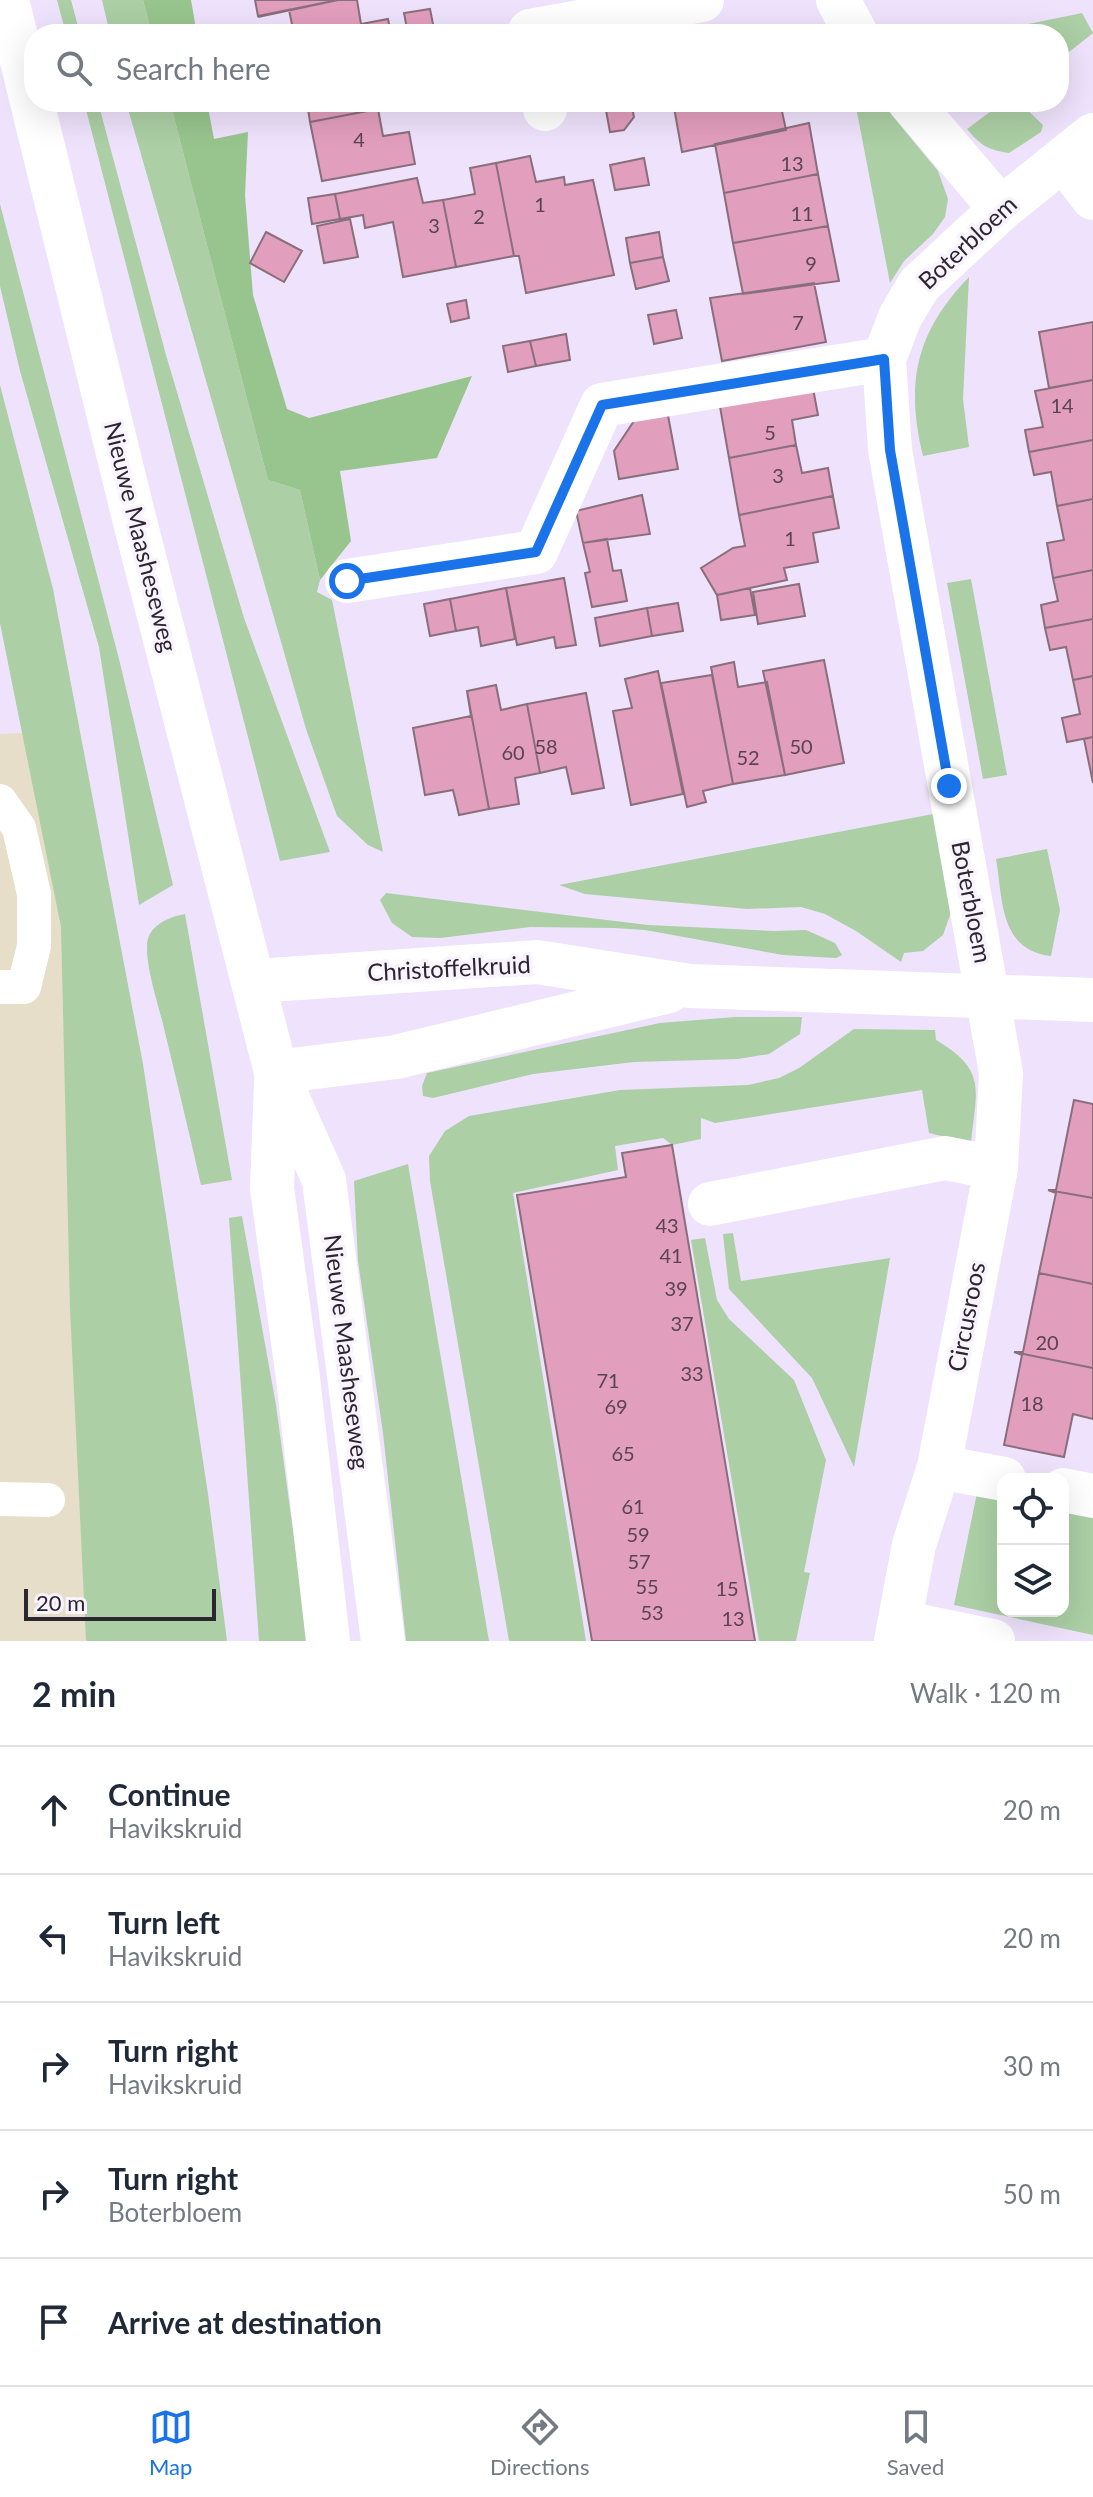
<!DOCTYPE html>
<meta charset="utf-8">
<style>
body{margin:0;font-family:Lato,sans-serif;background:#f2f2f3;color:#1f2937}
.controls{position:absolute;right:24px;bottom:24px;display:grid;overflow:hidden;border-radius:16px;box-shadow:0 8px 32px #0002}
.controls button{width:72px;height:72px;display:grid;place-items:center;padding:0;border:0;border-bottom:2px solid #e0e1e3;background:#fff;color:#1f2937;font:40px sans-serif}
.scale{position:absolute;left:24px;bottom:20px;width:192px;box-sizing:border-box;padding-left:8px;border:4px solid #2b262f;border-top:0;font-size:22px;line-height:28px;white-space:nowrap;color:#2b262f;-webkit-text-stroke:6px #f8f3fd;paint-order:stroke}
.stop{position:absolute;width:24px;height:24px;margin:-18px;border:6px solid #1a73e8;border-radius:50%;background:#fff}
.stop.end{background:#1a73e8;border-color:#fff;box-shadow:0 2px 8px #0008}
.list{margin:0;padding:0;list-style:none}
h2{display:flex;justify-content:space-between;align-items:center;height:104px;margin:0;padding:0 32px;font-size:34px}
h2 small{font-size:26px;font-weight:400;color:#747a83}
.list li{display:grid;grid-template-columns:52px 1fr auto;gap:24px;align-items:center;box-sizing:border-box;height:128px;padding:0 32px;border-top:2px solid #e0e1e3}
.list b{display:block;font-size:30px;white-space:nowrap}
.list p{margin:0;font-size:26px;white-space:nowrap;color:#747a83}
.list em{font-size:26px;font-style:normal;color:#747a83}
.icon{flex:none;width:44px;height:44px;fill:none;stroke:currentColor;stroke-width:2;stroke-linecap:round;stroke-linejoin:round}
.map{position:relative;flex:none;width:1093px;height:1641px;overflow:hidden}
.search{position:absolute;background:#fff;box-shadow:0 8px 32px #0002;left:24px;right:24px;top:24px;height:88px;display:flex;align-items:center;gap:20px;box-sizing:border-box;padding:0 28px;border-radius:32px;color:#747a83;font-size:30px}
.sheet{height:744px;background:#fff}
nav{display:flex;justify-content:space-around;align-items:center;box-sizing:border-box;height:112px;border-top:2px solid #e0e1e3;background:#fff;font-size:22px;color:#747a83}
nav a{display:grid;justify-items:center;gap:4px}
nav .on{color:#1a73e8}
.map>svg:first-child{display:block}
</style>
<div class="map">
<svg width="1093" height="1641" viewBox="0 0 1093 1641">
<rect width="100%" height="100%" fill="#efe2fc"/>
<!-- commercial -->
<path fill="#e6dec8" d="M46,732L167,1641H0V734Z"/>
<!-- green -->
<path fill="#accfa5" d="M57,0H71L80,34H66Z
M102,0H143L152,34H110Z
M1082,13L1093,33L1059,60V34H979Z
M84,102H98L166,355L244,618L330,852L280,861Z
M126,102H170L268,480L300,490L320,580L317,592L332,600L383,852L368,845L337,816L306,729Z
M855,102H881L938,171L948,199L945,217L933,234L904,261L890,283Z
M993,102H1019L1043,125L1041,132L1009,153C988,150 980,145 967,129L994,109Z
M0,204L119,659L173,885L139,905L99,647L20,371L0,286Z
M969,277L963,399L969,447L923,456C905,382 916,332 969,277Z
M0,385L53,589L143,1064L208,1494L227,1641H86L70,1308L61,927L0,623Z
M971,579L1007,775L983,779L947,583Z
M933,814L954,904L943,935L923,951L904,953L901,962L856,931L825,914L801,907L747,909L585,894L559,885Z
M1047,849L1060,910L1051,956C999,950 1003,899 996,859Z
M386,893L648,925L774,931L806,930L835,943L842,955L836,958L783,955L645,930L614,928L530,927L440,938L412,937L392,923L380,900Z
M185,914L232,1180L201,1185C189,1132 176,1078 163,1024C158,1004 146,967 147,946C147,926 168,917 185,914Z
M735,1017H802L800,1034L769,1054L738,1059L634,1062L533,1074L433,1098L423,1096L422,1086L427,1073L660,1023Z
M854,1029L935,1030L936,1040C988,1071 976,1089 971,1143L929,1133L922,1090L715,1123L701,1118V1139L672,1145L663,1138L615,1146L618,1170L513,1193L586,1641H509L430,1181L429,1156L445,1131L469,1116L620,1090L748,1085L779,1078L799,1068Z
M408,1164L489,1641H406L383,1433L358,1261L354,1181Z
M242,1216L276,1405L308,1641H259L229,1218Z
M733,1233L741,1281L890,1258L854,1467L812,1378L729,1289L723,1234Z
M705,1238L717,1300L729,1319L794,1380L826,1460L804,1572L810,1573L796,1641H759L691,1240Z
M977,1493L1003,1499V1611H1063V1510L1093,1516V1635L954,1605Z"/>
<!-- forest -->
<path fill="#98c58e" d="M143,0H191L197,34H152Z
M170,102H207L214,139L248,132L245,195L253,295L287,409L309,418L472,376L437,458L340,471L351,541L320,580L300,490L268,480Z"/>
<!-- building -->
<path fill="#e29ebd" stroke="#896f7b" stroke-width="2" d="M255,0H338L258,16Z
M338,0H357L361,24L388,19L391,34H294L289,10L258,17Z
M430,9L435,34H408L404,13Z
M307,102H376L378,109L310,122Z
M631,102L634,117L624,130L610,132L605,105Z
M673,102H780L786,130L682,152Z
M378,109L383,136L409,132L415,164L322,181L310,122Z
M809,123L818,174L724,193L715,144Z
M530,156L536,182L564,177L565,185L593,180L614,275L526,293L519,256H514L496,163Z
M644,158L649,185L615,190L610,165Z
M496,163L514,256L456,267L443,200L475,194L470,168Z
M818,174L828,226L733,243L724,193Z
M417,178L423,203L443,200L456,267L403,277L393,222L365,228L363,215L340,219L335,194Z
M335,194L340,219L312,224L308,198Z
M350,219L358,257L324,263L317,226Z
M828,226L839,281L743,294L733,243Z
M266,232L302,251L284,282L250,263Z
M659,232L663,257L630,263L626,238Z
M663,257L669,281L636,289L630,263Z
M814,283L826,342L722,361L710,298Z
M466,300L469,318L451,322L447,304Z
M676,310L682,338L654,344L648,315Z
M1093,322V380L1049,388L1039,332Z
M566,334L570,360L536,366L530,341Z
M530,341L536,366L508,372L503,346Z
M1093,380V440L1029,452L1025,430L1043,427L1035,391Z
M812,383L818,415L792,420L796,445L729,458L719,401Z
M667,410L678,469L619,479L614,451L638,415Z
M1093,440V499L1057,506L1051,472L1034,475L1029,452Z
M796,445L802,473L828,468L833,496L739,515L729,458Z
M642,495L650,534L583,543L576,511Z
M833,496L839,528L813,533L818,562L784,568L787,580L717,595L701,568L733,548L745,546L739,515Z
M1093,499V570L1053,578L1047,543L1064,540L1057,506Z
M607,539L613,571L621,570L627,601L592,607L585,573L590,572L583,543Z
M1093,570V619L1045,628L1041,605L1058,601L1053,578Z
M564,578L576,645L556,648L554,637L517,645L506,588Z
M799,584L805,616L758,624L753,592Z
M506,588L515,639L481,646L478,627L456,631L450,599Z
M750,588L755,615L721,620L717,595Z
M450,599L456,631L430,636L424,604Z
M678,603L683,631L652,636L647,608Z
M647,608L652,636L600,646L595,618Z
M1093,619V676L1073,680L1066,647L1050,650L1045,628Z
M824,660L844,763L785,775L763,671Z
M734,662L738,687L767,682L785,775L733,784L711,667Z
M658,671L683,794L631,805L613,711L632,708L625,679Z
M712,675L733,784L703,791L706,802L687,807L661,683Z
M1093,676V737L1067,742L1062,718L1080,714L1073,680Z
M496,685L501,710L527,704L540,773L515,778L519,804L489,809L467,691Z
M467,691L489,809L459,815L453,790L425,795L413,728L471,716Z
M586,693L604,788L572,794L566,767L540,773L527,704Z
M1093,737V783L1084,739Z
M1074,1100L1093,1104V1198L1048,1190H1056Z
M672,1145L755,1641H592L517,1195L626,1177L622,1153Z
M1048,1190L1093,1198V1284L1039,1273L1056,1193Z
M1039,1273L1093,1284V1368L1014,1352H1023Z
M1014,1352L1093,1368V1419L1073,1414L1064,1457L1004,1445L1022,1355Z"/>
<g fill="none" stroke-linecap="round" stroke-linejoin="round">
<!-- service -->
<path stroke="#fff" stroke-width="34" d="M0,801L19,828L34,894V946L24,987H0
M0,1499L48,1500"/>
<!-- minor -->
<path stroke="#fff" stroke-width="44" d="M838,0L856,34
M531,34L530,31L702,0
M544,102L545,109
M910,102L1001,209
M1064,160L1093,198
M347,581L536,552L602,405L884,359
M710,1204L945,1158L996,1168
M939,1467L1004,1479
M1063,1490L1093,1496
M900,1622L993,1641
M896,1641L914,1545L939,1467L996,1168L1001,1073L890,450L884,359L900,317L919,285L1001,209L1093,135"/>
<!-- tertiary -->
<path stroke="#fff" stroke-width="44" d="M255,981L537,962L690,986L1093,1000
M276,1072L396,1057L669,991"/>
<!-- secondary -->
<path stroke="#fff" stroke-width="44" d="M7,0L133,514L276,1072L324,1180L383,1641
M276,1083L272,1188L298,1378L328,1641"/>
</g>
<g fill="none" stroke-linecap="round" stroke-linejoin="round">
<!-- route -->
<path stroke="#1a73e8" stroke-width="10" d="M347,581L536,552L602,405L884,359L890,450L949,786"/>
</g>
<g text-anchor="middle" stroke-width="7" stroke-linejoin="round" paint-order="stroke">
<!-- number labels -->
<g font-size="20" fill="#594452">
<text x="359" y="147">4</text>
<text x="792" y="171">13</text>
<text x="540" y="212">1</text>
<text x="802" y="221">11</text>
<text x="479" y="224">2</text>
<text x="434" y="233">3</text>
<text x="811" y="271">9</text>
<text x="798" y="330">7</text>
<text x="1062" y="413">14</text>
<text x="770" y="440">5</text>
<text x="778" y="483">3</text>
<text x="790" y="546">1</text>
<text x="546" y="754">58</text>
<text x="801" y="754">50</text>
<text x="513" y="760">60</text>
<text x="748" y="765">52</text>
<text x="667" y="1233">43</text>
<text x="671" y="1263">41</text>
<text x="676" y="1296">39</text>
<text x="682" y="1331">37</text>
<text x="1047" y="1350">20</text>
<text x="692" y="1381">33</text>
<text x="608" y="1388">71</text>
<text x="1032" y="1411">18</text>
<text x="616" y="1414">69</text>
<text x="623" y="1461">65</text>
<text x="633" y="1514">61</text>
<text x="638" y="1542">59</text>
<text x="639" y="1569">57</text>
<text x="647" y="1594">55</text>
<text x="727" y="1596">15</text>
<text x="652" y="1620">53</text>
<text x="733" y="1626">13</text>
</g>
<!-- street labels -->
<g font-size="24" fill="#2b262f" stroke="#f8f3fd">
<text transform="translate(968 243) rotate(-43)" y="8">Boterbloem</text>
<text transform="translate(140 537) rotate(76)" y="8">Nieuwe Maasheseweg</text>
<text transform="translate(971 902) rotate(79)" y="8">Boterbloem</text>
<text transform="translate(449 969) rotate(-3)" y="8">Christoffelkruid</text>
<text transform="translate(967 1317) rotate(-79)" y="8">Circusroos</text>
<text transform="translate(346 1352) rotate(83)" y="8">Nieuwe Maasheseweg</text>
</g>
</g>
</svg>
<div class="controls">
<button><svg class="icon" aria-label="locate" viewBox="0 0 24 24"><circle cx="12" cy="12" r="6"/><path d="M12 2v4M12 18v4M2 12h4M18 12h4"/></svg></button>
<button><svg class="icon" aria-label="layers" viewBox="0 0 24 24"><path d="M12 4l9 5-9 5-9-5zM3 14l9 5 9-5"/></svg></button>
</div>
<div class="scale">20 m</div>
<div class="stop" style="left:347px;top:581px"></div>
<div class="stop end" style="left:949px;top:786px"></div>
<div class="search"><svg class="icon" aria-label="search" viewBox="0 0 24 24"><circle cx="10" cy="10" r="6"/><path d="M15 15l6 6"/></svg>Search here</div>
</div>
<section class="sheet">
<h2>2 min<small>Walk · 120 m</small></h2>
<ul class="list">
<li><svg class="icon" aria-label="ahead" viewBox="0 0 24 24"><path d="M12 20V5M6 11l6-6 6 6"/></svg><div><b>Continue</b><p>Havikskruid</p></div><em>20 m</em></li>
<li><svg class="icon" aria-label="left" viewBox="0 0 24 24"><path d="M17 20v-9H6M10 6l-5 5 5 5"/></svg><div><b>Turn left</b><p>Havikskruid</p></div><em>20 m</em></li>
<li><svg class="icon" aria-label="right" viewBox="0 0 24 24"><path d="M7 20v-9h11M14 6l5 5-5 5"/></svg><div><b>Turn right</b><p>Havikskruid</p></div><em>30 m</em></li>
<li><svg class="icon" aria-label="right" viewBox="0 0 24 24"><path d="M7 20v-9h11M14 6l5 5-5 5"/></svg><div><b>Turn right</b><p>Boterbloem</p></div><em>50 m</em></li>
<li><svg class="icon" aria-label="arrive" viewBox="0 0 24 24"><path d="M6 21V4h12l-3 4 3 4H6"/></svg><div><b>Arrive at destination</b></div></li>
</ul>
</section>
<nav>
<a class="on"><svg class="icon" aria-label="map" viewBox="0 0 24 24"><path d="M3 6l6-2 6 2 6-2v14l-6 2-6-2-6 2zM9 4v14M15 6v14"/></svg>Map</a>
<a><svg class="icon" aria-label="directions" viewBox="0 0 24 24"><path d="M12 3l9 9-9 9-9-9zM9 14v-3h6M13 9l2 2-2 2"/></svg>Directions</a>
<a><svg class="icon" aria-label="saved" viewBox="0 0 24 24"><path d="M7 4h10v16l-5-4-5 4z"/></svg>Saved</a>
</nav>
